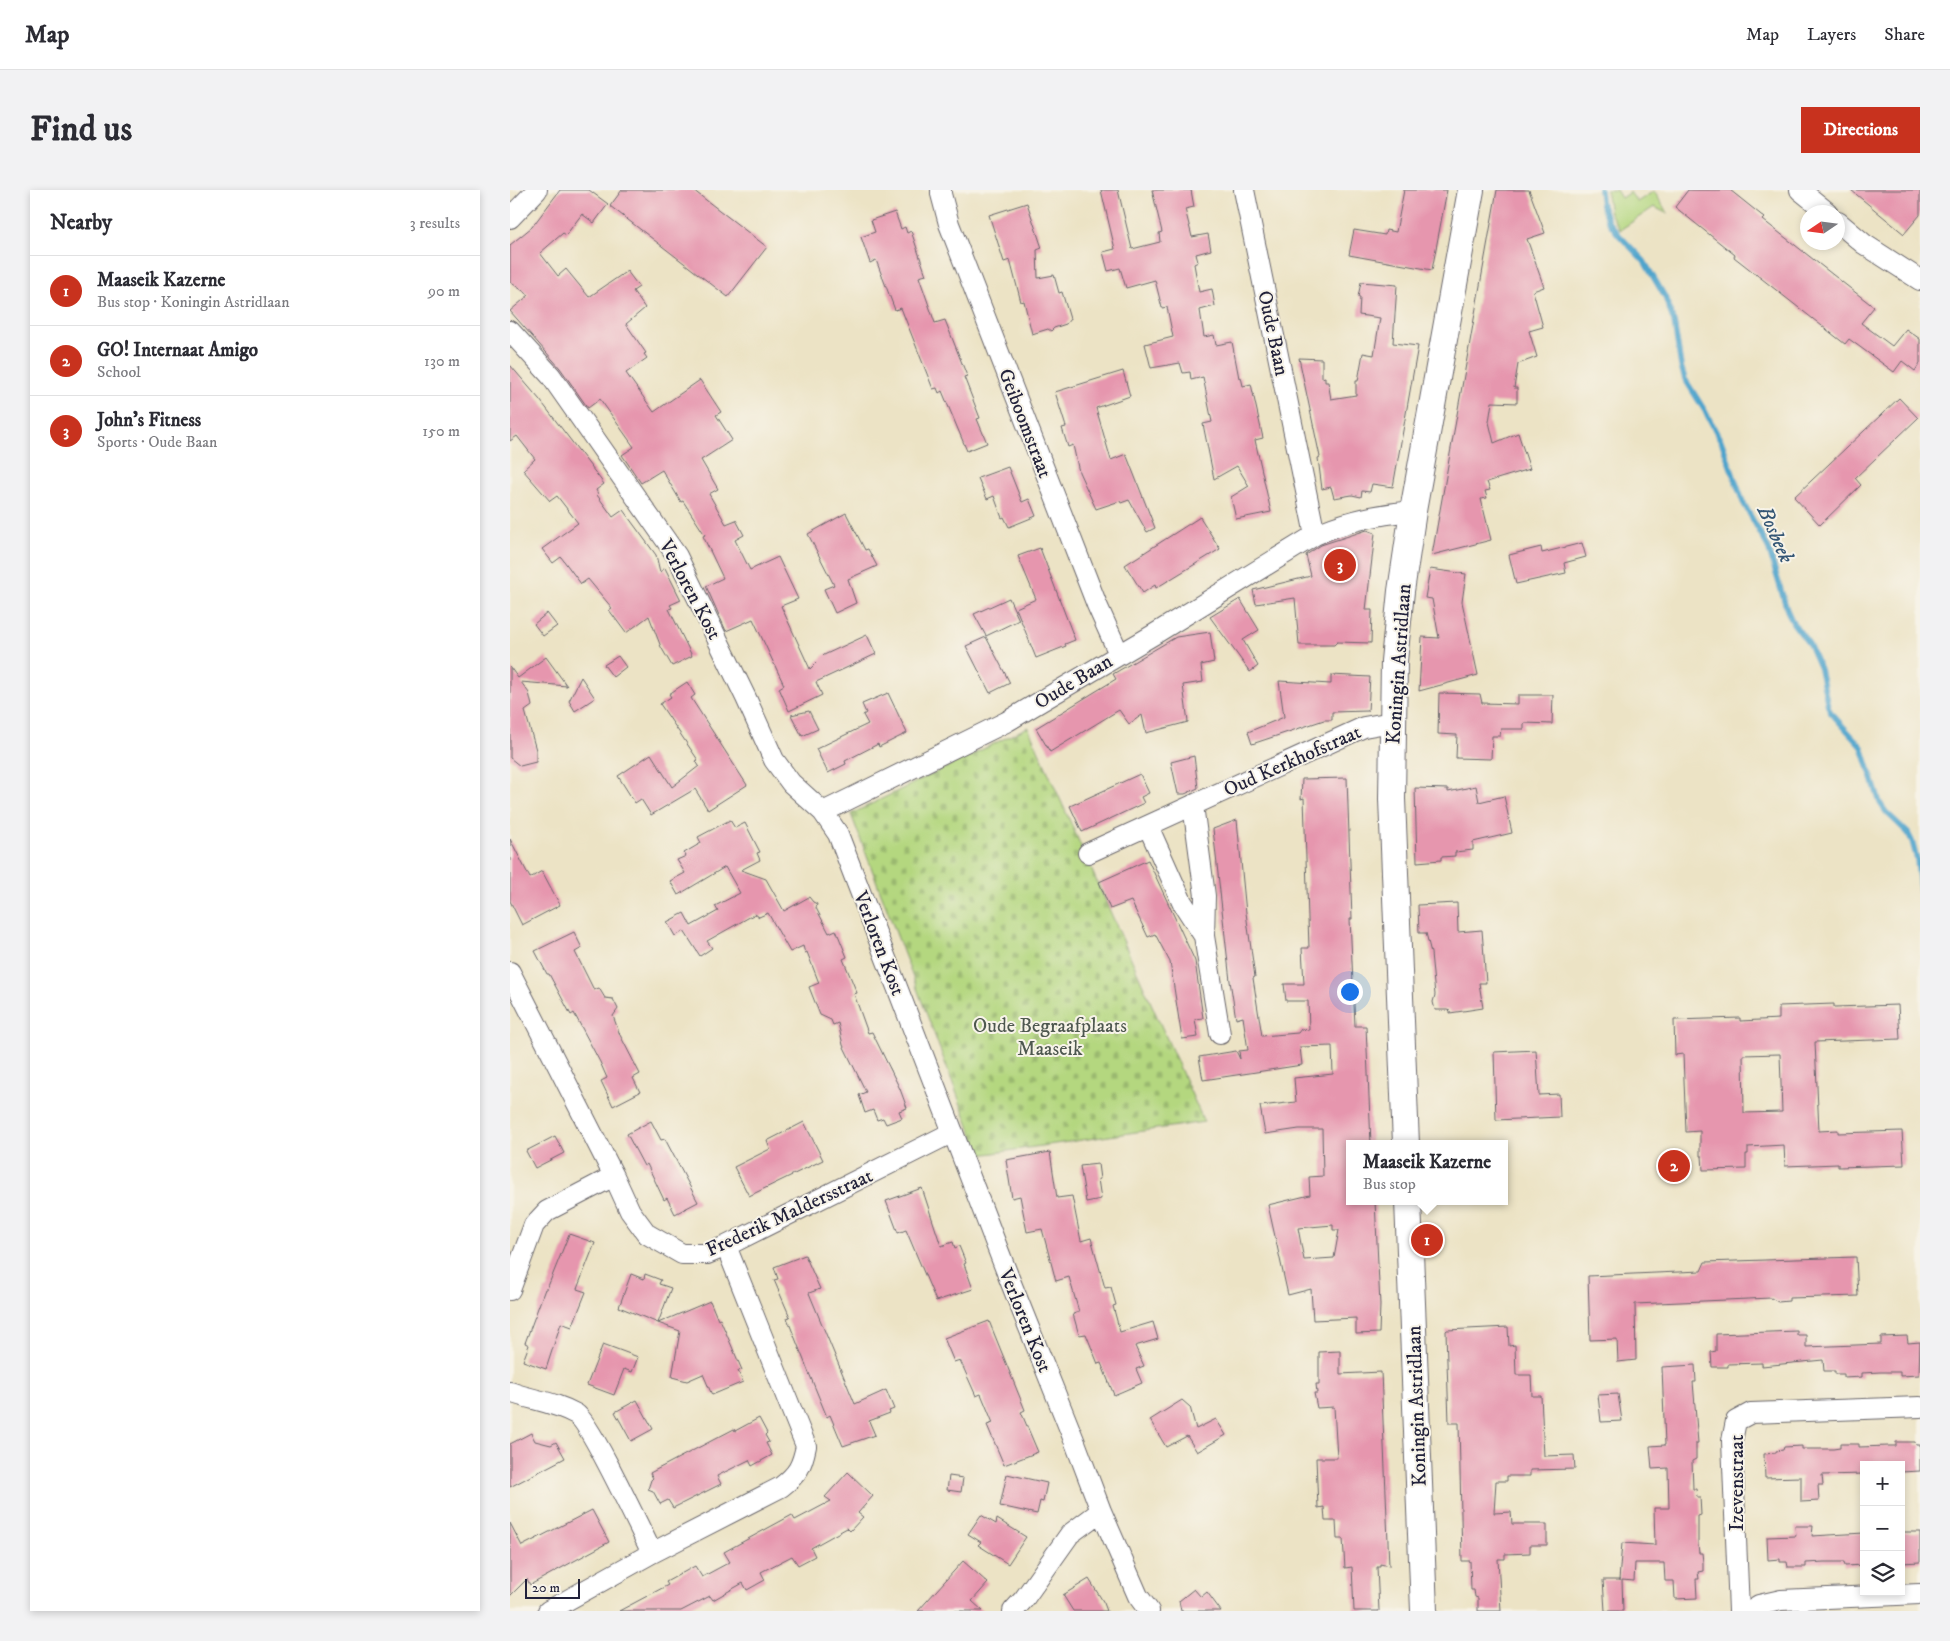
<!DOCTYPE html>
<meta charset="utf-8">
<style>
body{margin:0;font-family:"IM FELL DW Pica",serif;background:#f2f2f3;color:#2b2b33}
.controls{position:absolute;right:15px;bottom:15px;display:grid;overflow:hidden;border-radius:0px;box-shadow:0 2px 8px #0003}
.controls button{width:45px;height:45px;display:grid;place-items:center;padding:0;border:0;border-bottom:1px solid #e1e1e2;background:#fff;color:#2b2b33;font:25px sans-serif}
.compass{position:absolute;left:1290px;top:15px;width:45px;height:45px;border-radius:50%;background:#fff;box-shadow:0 2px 8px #0003;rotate:257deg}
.scale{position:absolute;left:15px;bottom:12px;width:55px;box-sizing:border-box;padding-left:5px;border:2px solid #22223b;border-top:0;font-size:14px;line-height:18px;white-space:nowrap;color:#22223b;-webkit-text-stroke:4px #f7f3e8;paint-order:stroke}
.you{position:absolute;left:839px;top:801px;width:18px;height:18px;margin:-12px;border:4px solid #fff;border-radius:50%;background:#1a73e8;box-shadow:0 0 0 8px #1a73e833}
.badge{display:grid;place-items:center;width:32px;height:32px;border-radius:50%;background:#c8321e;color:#fff;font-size:16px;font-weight:700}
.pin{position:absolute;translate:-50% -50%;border:2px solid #fff;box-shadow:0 1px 5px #0006}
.popup{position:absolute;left:836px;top:950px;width:162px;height:65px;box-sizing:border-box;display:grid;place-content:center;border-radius:0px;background:#fff;filter:drop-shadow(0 1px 4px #0005);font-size:16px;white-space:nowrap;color:#7c7c81}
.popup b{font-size:19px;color:#2b2b33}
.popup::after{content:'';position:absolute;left:50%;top:100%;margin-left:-10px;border:10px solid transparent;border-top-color:#fff}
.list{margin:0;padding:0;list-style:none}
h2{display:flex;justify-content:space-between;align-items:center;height:65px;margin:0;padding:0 20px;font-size:21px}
h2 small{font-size:16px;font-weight:400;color:#7c7c81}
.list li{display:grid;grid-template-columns:32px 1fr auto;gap:15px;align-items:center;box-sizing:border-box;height:70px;padding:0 20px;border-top:1px solid #e1e1e2}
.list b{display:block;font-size:19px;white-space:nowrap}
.list p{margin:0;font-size:16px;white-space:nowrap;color:#7c7c81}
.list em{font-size:16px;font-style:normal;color:#7c7c81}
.icon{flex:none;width:28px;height:28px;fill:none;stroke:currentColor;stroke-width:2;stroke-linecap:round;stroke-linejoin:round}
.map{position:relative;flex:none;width:1410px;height:1421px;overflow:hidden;border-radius:0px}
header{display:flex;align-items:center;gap:30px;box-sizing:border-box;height:70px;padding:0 25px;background:#fff;border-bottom:1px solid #e1e1e2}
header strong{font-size:24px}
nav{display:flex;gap:28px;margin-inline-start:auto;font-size:18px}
.intro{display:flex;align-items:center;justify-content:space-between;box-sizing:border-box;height:120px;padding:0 30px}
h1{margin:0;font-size:35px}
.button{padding:12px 22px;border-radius:0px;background:#c8321e;color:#fff;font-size:18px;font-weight:700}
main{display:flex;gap:30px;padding:0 30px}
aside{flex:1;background:#fff;border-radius:0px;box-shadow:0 2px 8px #0003}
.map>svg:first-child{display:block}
</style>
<header>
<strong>Map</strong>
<nav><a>Map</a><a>Layers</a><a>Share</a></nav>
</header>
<div class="intro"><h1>Find us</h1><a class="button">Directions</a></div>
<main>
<aside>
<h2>Nearby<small>3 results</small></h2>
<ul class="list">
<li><span class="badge">1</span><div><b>Maaseik Kazerne</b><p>Bus stop · Koningin Astridlaan</p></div><em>90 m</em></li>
<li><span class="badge">2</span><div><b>GO! Internaat Amigo</b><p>School</p></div><em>130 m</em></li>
<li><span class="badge">3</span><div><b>John's Fitness</b><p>Sports · Oude Baan</p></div><em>150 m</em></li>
</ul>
</aside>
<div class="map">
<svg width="1410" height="1421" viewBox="0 0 1410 1421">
<defs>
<pattern id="cemetery-stones" width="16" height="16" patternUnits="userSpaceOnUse" patternTransform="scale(1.25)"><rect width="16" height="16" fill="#b4d77f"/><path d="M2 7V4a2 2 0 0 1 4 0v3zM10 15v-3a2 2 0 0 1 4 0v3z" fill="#9ab86f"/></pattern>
</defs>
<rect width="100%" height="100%" fill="#f7f3e8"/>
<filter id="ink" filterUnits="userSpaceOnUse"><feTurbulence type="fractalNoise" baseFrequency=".02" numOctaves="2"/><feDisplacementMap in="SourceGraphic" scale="10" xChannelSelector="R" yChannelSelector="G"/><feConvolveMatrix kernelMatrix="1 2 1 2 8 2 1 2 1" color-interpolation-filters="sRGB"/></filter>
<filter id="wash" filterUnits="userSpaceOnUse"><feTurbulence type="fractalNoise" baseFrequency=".0096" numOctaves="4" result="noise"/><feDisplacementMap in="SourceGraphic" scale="20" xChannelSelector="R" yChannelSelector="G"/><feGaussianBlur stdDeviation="1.12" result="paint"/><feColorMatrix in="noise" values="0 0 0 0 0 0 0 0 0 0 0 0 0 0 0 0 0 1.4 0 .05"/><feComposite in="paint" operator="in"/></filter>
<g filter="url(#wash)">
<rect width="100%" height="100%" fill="#ece3c5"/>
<!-- green -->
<path fill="#b4d77f" stroke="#6b7c5d" d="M1096,0H1106L1111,8L1120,2L1127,12L1144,1L1158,24L1144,17L1110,40L1100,23Z"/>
<!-- cemetery -->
<path fill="url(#cemetery-stones)" stroke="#6b7c5d" d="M518,537L694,932L470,965L341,624Z"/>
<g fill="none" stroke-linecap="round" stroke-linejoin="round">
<!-- stream -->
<path stroke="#50a4cc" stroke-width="5.5" d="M1090,0L1092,16L1098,31L1108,44L1134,71L1155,107L1164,132L1171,176L1175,189L1195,221L1212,253L1233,312L1258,357L1277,420L1283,433L1299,454L1310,479L1318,516L1321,523L1352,557L1370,613L1376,622L1398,643L1402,651L1407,670L1410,700"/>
</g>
<g id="blocks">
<!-- building -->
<path fill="#e696ae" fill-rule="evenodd" d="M50,0H79L98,14L84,33L72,24L56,45L53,43L30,63L48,86L56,79L79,107L117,81L129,97L123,101L135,118L116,134L136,163L134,164L137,168L116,183L144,222L190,190L211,222L206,225L222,250L191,270L208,299L199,304L216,334L226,330L234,345L225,350L240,380L268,367L288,409L271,416L300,479L314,465L357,445L366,464L306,492L312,505L279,521L269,498L274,495L243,429L216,441L196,396L213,388L193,346L195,345L173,311L171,312L152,280L131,293L112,265L124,257L90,209L78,218L50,178L0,121L19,105L0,92V55L22,37Z
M112,0H183L257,57L218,107L100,16Z
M591,0H608L622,59L650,52L649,43L652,42L642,0H681L684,17L675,19L682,47L698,44L701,60L686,64L688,72L684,74L689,102L702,99L705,116L690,120L694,147L704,145L706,155L722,152L729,188L731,187L733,196L741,194L753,248L745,250L761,322L726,329L721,307L739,296L727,276L704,289L693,234L702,232L693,187L681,190L680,182L673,183L670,173L641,178L635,154L663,147L657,117L652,118L645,90L616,98L610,78L598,81L593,62L605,59Z
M894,0H937L922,80L839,65L844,40L875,45L876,40L886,42Z
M987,0H1019L1035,43L1017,49L1034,97L1023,101L1033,137L1019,141L1027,167L1008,174L1004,198H1007V213L982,212L979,232L984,253L1008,243L1020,279L977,292L980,300L975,301L977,308L971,309L981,350L922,365Z
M1178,0H1220L1255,28L1253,30L1364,117L1351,133L1382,156L1396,139L1410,149V173L1405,181L1392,171L1384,182L1339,149L1335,154L1224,67L1225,65L1165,17Z
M1341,0H1410V25L1394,44Z
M517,13L532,58L527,60L528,88L544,85L549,103L552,102L560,129L556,134L544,138L541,141L538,139L522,144L514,111L511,112L500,70L494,72L479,25Z
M385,22L391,39L395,37L397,43L401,41L416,85L409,87L425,133L435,130L457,186L454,187L470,228L467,229L477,253L457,261L432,201L429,203L427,198L423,199L391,118L385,120L366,70L360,73L351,47L365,42L361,30Z
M851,92L887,95L883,153L908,156L883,297L862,294L860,302L852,301L851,307L842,305L824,308L821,297L812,299L808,268L810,267L789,168L812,169V188L815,187V192H818L821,209L846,205V191H848L853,163L864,165L870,128L849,125L850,107H848Z
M0,175L30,210L94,294L86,300L88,304L87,305L103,327L113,320L146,365L150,382L155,378L171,410L160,415L162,418L159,419L182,466L162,476L151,457L139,426L116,443L99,420L102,418L78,389L71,394L51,367L43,373L32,359L68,333L47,306L40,311L13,280L25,269L7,246L0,251Z
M613,181L620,206L586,218L601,270L616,264L645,338L637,342L619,310L611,313L610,311L586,319L569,282L563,255L558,257L552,238L556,237L545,202Z
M1389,208L1408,228L1345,288L1351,295L1310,335L1284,307Z
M498,277L512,312L519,309L526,326L499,337L494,327L492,328L484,306L477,309L468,288Z
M336,323L355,360L358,359L367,376L338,389L346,413L325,423L314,399L324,395L298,344Z
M690,327L710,359L646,398L645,395L633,403L615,375Z
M857,340L865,343L856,420H862L861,453L827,452L824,455H789L785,408L746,414L743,400L801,386L796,365L811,355Z
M1072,353L1076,367L1054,373L1056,383L1006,394L999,365L1031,357L1032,363Z
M530,358L565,450L555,454L556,456L526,468L506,418L526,409L508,366Z
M920,379L956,384L952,412L968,485L909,501L912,447L929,448L922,409L915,408Z
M499,408L509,430L476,446L464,424Z
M730,409L749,440L733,450L748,476L740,482L700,427Z
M37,423L47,436L33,446L24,434Z
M700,442L704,472L691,475L693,492L673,495L678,532L636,543L632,525L619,534L609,520L540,562L526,538L606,489L603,484L666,447Z
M476,447L500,493L480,503L456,456Z
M108,466L116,477L103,487L94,475Z
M36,467L57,496L11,492L19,503L22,516L15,521L26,560V572L10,576L0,568V477L8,488Z
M821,485L860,487L858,521L822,522V530H814L742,554L738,542L774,527L769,491L821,494Z
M71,487L85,508L65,521L59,511Z
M177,492L185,505L181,508L237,595L198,620L185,599L141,625L131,609L125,613L108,586L141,564L162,597L189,576L186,571L188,570L150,514L161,507L159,504Z
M378,503L397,543L369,557L368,554L335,571L336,574L318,583L306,559L358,534L353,525L356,523L352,514Z
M929,503L970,504L972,513L1008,514V505H1043L1042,534L1014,533V539H991L990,546H982L981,569L946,568L947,545L928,544Z
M299,521L308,539L292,546L281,525Z
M684,566L688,598L675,604H668L661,572Z
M630,584L639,603L631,607L634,613L572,642L560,616Z
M837,588L842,729H840L845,836H856L861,954H840V1011H865L870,1115L869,1143L846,1144V1128L803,1130L801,1099L778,1105L758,1015L800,1005L799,987L813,986L812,939H789L755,944L750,916L786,912L784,888L823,884L822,856L790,857L792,875L700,889L693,890L689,867L726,861L730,869L729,861L738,860L733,827L726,829L720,791L703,639L727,630L736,723L745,787L743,788L752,846L788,843L791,839L799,840L798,811H776L774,794H794L792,758H799L794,608L791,609L792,589ZM823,1035V1040H829L824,1068L794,1070L788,1038Z
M966,596L969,612L994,606L1002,643L963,652V660L945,662V666L931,667V670L907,672L905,598L938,599V602Z
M220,630L225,638L235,633L250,662L247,663L250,670L231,680L256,689L274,721L299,707L303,712L307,714L306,718L319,743L326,740L337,767L333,769L347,803L344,804L358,843L362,842L390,899L397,918L389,921L392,928L376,934L373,928L367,930L363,920L355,923L349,905L356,902L333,855L328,833L323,835L321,830L310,825L299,797L309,793L297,762L295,763L293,756L280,762L258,723L249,727L245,724L197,751L202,758L190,766L174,741L165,746L157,732L174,723L181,736L208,721L205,716L230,703L215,677L168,705L160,691L175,683L167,670L176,666L174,663L191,653L188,647Z
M0,649L20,688L32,681L50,715L12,735L0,711Z
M638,670L685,771L693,828L685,829L688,847L672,849L660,772L645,744L638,747L621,711L600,719L589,692Z
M947,713L948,742L972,740L976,793H969L973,818L940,823V821L937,820H925L923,812L925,805L921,763L916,743H909L908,715Z
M64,742L72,758L65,762L84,800L89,798L95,808L103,809L108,819L103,826L110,845L130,884L123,888L130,902L103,916L91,891L97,888L90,872L64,823L61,825L39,784H37L25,761Z
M1324,814V817L1388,815L1390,849L1305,852L1309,941L1328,940V943L1392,941L1394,975L1328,977V974L1275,976L1274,955L1238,957V964H1236V979L1193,980L1192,966H1190V941L1176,942L1173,864L1165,865L1164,830L1230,828V831L1269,829V816ZM1270,864L1272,922L1234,923L1233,865Z
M1026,860L1029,905L1049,904L1050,927L986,930L984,862Z
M141,931L151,950L155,949L188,1012L165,1024L157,1008L154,1010L137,974L134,976L117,944Z
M294,932L313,970L239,1006L224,977L260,959L257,951Z
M45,946L54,963L25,978L16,961Z
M540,962L547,1008L562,1006L571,1051L581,1048L595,1098L601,1097L606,1115L603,1116L610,1142L643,1132L648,1149L625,1156L634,1176L626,1179L632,1193L604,1205L591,1173L588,1174L576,1144L569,1145L563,1124L569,1122L559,1087L546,1091L532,1039L517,1042L510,1006L502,1008L496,970Z
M588,974L590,989H588L591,1009L576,1012L570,976Z
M412,998L431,1056L443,1052L445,1058L449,1056L456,1073L454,1074L463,1099L426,1111L396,1040L388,1043L376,1011Z
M59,1044L85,1053L67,1099L76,1102L62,1137L51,1133L36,1179L13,1171L19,1155L15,1153L35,1099H37Z
M295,1065L310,1099L299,1103L345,1214L376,1200L384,1219L379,1221L380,1223L359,1231L365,1245L333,1256L320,1225L317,1227L299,1183L277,1128L280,1127L264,1090L268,1089L264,1077Z
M1346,1067L1348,1106L1279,1108V1111L1268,1112L1261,1108L1125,1114L1126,1170L1108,1172L1107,1149L1080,1150L1078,1086L1191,1081L1195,1072Z
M121,1084L134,1089L135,1084L151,1090L149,1094L161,1098L148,1133L109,1117Z
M200,1111L208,1130L210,1129L232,1180L228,1181L233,1192L202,1205L193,1184L177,1191L162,1187L170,1141L148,1133Z
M479,1131L515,1220L511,1222L528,1262L494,1275L477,1235L483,1233L471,1204L466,1206L450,1170L444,1172L434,1148Z
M998,1137L999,1156L1005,1155L1006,1185H1021L1022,1206H1031L1034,1266L1064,1265L1065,1279L1020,1280V1286H997V1291H986L984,1323L1001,1322L1002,1334H1037V1355H1020V1363L995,1364V1369H988L991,1421H968V1408L965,1407L964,1400H961L960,1371H952L949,1233H939L936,1141L937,1140Z
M1287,1141V1145H1296V1157L1371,1154V1147L1397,1146L1398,1153L1410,1152L1409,1185L1390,1186V1182H1370L1352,1183V1187L1334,1188V1184H1325V1181H1314L1313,1170L1252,1176V1173L1218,1174V1177H1202L1201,1162L1206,1161V1144Z
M93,1154L128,1167L122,1182L114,1179L104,1205L77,1195Z
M830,1161V1184L871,1182L879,1376L870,1374V1377H867L869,1421H844L842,1377L835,1378L833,1349H827L826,1331H815L814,1317L808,1318L806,1268H827L824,1217L807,1218L804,1203H807L806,1194H809V1162Z
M1185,1175L1186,1192H1183L1188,1253H1186V1269L1182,1271L1183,1299H1186L1187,1307H1190L1191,1325L1188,1326V1355L1189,1363H1192L1193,1372V1381L1188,1382L1189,1389H1186L1187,1408L1165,1409L1164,1391H1155L1154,1373H1125L1124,1391L1112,1390L1113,1421H1095L1093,1390H1111H1109L1112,1353L1145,1355L1144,1318H1159L1158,1278L1142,1279L1140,1256L1155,1255L1152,1177Z
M1108,1204L1112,1231L1091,1232L1088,1205Z
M127,1210L143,1239L121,1251L105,1222Z
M672,1210L680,1217L686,1239L706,1229L716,1245L687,1262L677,1246L656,1257L640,1230Z
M249,1228L257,1243L255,1245L259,1252L256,1253L262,1265L242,1276L239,1270L207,1286L211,1294L163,1318L158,1310L150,1314L143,1301L138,1299L141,1290L143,1288L140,1283L224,1239L225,1241Z
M21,1243L25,1251L41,1255L46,1252L55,1268L0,1297V1254Z
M1386,1252H1405L1406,1255H1410V1281L1391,1282V1275H1354V1284L1312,1285L1313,1295H1308L1309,1311L1291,1312V1287L1255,1288L1254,1264L1266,1263V1261L1273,1260L1274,1257L1292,1256V1259H1323L1330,1258V1254H1349V1257L1379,1256H1386Z
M338,1282L363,1306L348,1323L353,1327L340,1341L337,1338L301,1358L305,1366L288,1375L282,1366L251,1382L255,1390L237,1400L233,1393L203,1410L200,1406L171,1421H109L158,1395L156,1392L185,1376L192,1387L220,1372L214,1362L282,1325L285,1330L321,1311L315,1307Z
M497,1284L537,1293L533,1312L530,1311L527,1324L490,1316Z
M439,1286L453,1288L451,1302L437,1300Z
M82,1320L99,1352L20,1395L17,1389L0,1406V1333L12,1356Z
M471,1325L486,1334L487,1329L516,1347L498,1374L468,1355L471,1352L458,1344Z
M1285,1336H1303L1302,1346L1354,1343L1353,1375L1335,1376L1334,1372H1314L1296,1373V1377H1278L1277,1372H1270V1369L1258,1370L1257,1347L1286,1346Z
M1391,1342H1410V1372L1391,1373Z
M453,1371L478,1393L462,1411L473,1421H408Z
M579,1389L594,1413L597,1421H563L553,1405Z
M684,1399L691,1407L697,1402L711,1421H671L669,1411Z"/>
</g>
</g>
<g filter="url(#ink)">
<use href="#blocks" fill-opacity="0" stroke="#69666b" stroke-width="1"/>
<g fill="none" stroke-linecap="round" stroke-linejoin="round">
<!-- minor casing -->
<g stroke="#69666b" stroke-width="22">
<path id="minor" d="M431,0V4L439,34L587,415L609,464
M734,0L805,345
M1290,0L1317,22
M0,28L27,0
M1328,32L1354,54L1410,90
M0,141L41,186L167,366L236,508L264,570L281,593L313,622L328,644L499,1088L566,1255L591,1321L628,1406L639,1421
M683,615L695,706L694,746L710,844
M313,622L496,532L643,445L805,345C835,331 870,324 903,321
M638,636L672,712L694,746
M578,663L854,537L882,532
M0,782L104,986L120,1021L137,1044L172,1064H197L216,1056L443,942
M0,1100L24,1035L37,1021L104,986
M0,1202C22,1210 45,1212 66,1224C80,1232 131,1341 142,1363
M38,1421L142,1363L271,1297C288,1284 292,1276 296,1256L216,1056
M503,1421L514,1409L560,1344L591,1321
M1229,1421L1222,1251L1226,1231L1241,1223L1410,1217
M1239,1421L1249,1415L1271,1410L1410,1404"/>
</g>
<!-- major casing -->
<g stroke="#69666b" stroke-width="28">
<path id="major" d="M896,954L882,609L884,471L891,401L903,321L961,0
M898,1011L914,1421"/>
</g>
<!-- minor -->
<use href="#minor" stroke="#fff" stroke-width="20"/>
<!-- major -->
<use href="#major" stroke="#fff" stroke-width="26"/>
</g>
</g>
<g text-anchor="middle" stroke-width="4" stroke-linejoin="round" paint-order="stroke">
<!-- street labels -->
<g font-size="20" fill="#22223b" stroke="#f7f3e8">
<text transform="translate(764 143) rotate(78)" y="7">Oude Baan</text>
<text transform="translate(516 233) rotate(69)" y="7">Geiboomstraat</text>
<text transform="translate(181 399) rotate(62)" y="7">Verloren Kost</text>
<text transform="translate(888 474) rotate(-86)" y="7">Koningin Astridlaan</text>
<text transform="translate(563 491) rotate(-31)" y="7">Oude Baan</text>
<text transform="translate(782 570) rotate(-24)" y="7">Oud Kerkhofstraat</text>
<text transform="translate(370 753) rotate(69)" y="7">Verloren Kost</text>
<text transform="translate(279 1022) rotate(-25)" y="7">Frederik Maldersstraat</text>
<text transform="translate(516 1130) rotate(68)" y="7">Verloren Kost</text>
<text transform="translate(906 1216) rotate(-92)" y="7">Koningin Astridlaan</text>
<text transform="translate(1226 1293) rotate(-90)" y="7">Izevenstraat</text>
</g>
<!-- park labels -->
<g font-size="20" fill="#4e584f" stroke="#f7f3e8">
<text x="540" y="842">Oude Begraafplaats<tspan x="540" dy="23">Maaseik</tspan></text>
</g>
<!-- water labels -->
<g font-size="21" font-style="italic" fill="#345675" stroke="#f7f3e8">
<text transform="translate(1266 344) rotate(66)" y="7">Bosbeek</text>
</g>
</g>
</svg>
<div class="controls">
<button>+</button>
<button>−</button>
<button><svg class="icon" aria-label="layers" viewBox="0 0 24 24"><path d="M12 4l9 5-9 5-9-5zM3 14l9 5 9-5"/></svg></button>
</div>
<svg class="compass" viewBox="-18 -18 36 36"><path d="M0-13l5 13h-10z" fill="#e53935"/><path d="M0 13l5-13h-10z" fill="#7c7c81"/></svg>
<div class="scale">20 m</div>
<div class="you"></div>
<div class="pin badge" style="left:917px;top:1050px">1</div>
<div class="popup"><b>Maaseik Kazerne</b>Bus stop</div>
<div class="pin badge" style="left:1164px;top:976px">2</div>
<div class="pin badge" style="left:830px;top:375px">3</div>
</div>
</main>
